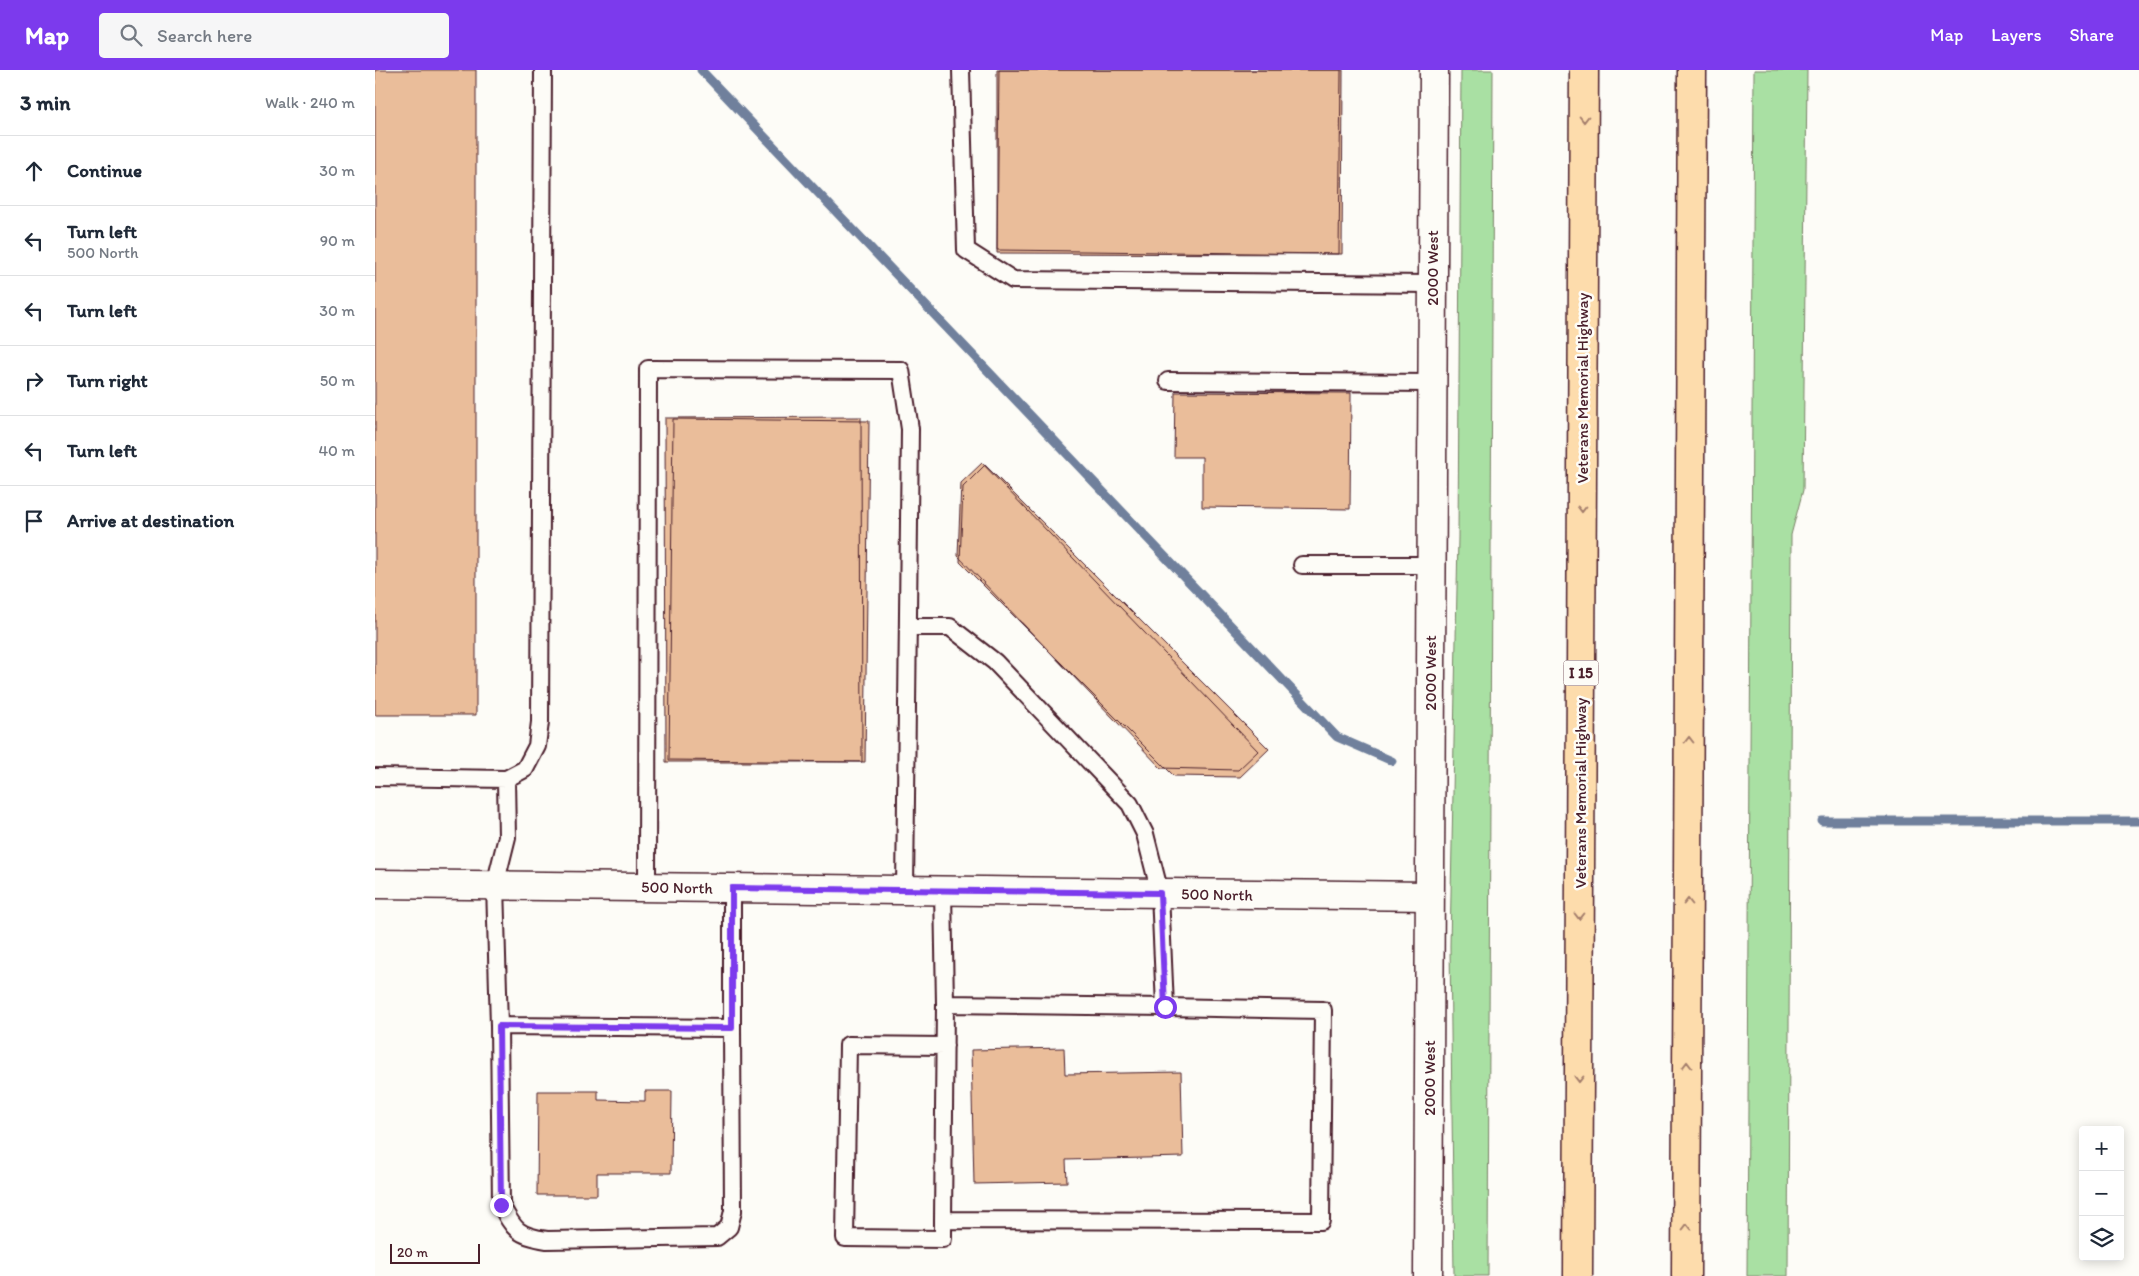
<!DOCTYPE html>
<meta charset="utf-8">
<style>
body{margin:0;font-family:Itim,sans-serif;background:#f6f6f7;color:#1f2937}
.controls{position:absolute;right:15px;bottom:15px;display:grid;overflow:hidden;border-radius:5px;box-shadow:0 2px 12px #0003}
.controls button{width:45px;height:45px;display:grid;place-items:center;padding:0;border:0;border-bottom:1px solid #e0e1e3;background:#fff;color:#1f2937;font:25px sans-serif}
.scale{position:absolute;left:15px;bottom:12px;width:90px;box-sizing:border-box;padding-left:5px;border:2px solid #4a1f2b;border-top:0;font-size:14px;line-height:18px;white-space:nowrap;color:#4a1f2b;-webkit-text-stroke:4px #fdfcf7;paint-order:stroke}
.stop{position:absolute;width:15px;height:15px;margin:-11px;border:4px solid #7c3aed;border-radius:50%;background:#fff}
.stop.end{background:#7c3aed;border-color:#fff;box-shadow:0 1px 5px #0008}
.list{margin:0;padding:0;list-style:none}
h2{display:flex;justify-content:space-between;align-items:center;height:65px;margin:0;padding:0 20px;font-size:21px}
h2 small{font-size:16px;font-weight:400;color:#747a83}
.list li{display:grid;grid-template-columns:32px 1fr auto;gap:15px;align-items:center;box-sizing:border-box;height:70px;padding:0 20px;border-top:1px solid #e0e1e3}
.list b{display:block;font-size:19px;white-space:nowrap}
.list p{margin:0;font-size:16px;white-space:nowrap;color:#747a83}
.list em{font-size:16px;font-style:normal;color:#747a83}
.icon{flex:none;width:28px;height:28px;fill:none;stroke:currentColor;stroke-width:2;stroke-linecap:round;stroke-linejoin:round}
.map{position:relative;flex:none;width:1764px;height:1206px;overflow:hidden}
header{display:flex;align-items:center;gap:30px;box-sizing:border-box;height:70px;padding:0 25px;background:#7c3aed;color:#fff}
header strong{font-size:24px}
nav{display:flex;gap:28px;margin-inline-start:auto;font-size:18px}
.search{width:350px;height:45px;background:#f6f6f7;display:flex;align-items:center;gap:12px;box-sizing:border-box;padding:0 18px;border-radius:5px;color:#747a83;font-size:19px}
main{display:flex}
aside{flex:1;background:#fff}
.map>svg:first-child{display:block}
</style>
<header>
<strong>Map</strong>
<div class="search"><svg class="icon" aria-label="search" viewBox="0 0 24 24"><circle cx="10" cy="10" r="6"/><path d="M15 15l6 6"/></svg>Search here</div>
<nav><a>Map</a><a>Layers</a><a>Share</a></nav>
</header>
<main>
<aside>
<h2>3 min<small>Walk · 240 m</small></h2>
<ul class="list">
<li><svg class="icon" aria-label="ahead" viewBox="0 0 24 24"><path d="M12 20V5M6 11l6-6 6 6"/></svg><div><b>Continue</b></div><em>30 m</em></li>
<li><svg class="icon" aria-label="left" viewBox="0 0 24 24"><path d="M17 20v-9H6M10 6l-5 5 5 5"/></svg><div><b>Turn left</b><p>500 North</p></div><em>90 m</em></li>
<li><svg class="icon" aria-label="left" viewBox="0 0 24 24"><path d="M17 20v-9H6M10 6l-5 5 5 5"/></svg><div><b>Turn left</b></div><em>30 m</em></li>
<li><svg class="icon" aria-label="right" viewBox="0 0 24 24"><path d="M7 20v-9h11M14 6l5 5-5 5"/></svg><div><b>Turn right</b></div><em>50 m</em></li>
<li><svg class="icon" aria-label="left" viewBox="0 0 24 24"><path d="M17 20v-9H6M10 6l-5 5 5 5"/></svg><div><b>Turn left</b></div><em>40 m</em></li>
<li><svg class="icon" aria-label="arrive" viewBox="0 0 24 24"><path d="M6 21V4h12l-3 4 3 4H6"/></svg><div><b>Arrive at destination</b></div></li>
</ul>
</aside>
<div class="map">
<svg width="1764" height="1206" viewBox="0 0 1764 1206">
<rect width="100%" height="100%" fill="#fdfcf7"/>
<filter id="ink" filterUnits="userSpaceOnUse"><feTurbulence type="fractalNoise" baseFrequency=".02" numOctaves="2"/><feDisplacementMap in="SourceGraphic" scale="10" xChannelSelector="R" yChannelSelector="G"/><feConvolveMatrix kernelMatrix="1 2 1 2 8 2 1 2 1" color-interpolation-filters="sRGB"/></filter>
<g filter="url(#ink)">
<!-- green -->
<path fill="#a9e0a3" stroke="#7a8067" d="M1086,0H1118L1113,1206H1079L1075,876L1083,467Z
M1379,0H1432L1428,420L1416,465L1413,1206H1372Z"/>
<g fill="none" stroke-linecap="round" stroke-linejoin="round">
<!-- stream -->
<path stroke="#70809c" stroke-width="9" d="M326,0L962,667L1017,691
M1447,751H1764"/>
</g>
<!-- building -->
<path fill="#eabd9a" stroke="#4a1f2b" d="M0,0H101V645H0Z
M622,0H968L967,184L622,183Z
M624,0H966L964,184L622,180Z
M800,322L976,323L975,439L827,437V387H799Z
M486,347L487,692H291L290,348Z
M298,349L494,351L490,692L294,690Z
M607,393L883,681L863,700L786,698L583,486L586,413Z
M610,395L894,679L865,707L799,706L585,492L588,417Z
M689,978L690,1004L806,1002L808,1087L691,1090L692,1112L599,1114L596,980Z
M163,1021H223V1030L270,1031V1021H297L296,1103H222V1125H162Z"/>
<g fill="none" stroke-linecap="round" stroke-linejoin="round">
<!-- service casing -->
<g stroke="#4a1f2b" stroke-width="20">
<path id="service" d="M586,0L591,180L638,210L1057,214
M793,311L1057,313
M927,495H1056
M533,557H575L620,592L755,734L770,764L785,823L790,937L570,934L568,820
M0,707L131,709L150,699L162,676L165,652L168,0
M131,709L132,767L120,815L124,956L357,958V818
M272,817L273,299L526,300L535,359L530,820
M570,934L568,1150L946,1151L948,940L790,937
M124,956L126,1135C139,1160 143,1166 172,1170L342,1167L354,1157L358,1141L357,958
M568,1150V1169L470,1168L473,975L570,976"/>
</g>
<!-- minor casing -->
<g stroke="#4a1f2b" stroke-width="31">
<path id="minor" d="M0,814L1054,826"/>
</g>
<!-- tertiary casing -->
<g stroke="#4a1f2b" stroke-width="31">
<path id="tertiary" d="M1053,1206L1059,0"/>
</g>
<!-- motorway casing -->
<g stroke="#4a1f2b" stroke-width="31">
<path id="motorway" d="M1203,1206L1209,0
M1311,1206L1317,0"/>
</g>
<!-- service -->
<use href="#service" stroke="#fdfcf7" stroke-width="16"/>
<!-- minor -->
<use href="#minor" stroke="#fdfcf7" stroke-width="28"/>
<!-- tertiary -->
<use href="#tertiary" stroke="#fdfcf7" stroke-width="28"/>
<!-- motorway -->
<use href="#motorway" stroke="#fddcac" stroke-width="28"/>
</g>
<!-- one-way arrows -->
<defs><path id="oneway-chevron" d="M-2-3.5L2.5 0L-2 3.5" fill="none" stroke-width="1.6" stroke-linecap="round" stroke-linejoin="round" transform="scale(1.25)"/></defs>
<g stroke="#a47e6c">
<use href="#oneway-chevron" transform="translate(1209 49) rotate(90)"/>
<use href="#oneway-chevron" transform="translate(1207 439) rotate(90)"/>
<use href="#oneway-chevron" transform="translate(1314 670) rotate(-90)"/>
<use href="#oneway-chevron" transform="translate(1313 832) rotate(-90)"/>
<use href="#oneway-chevron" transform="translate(1204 846) rotate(90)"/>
<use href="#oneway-chevron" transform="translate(1312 995) rotate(-90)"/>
<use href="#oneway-chevron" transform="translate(1204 1009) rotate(90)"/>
<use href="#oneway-chevron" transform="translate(1312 1157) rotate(-90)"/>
</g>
</g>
<g fill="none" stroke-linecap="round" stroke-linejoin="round" filter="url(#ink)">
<!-- route -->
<path stroke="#7c3aed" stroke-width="6" d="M126,1135L124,956L357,958V818L785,823L790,937"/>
</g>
<g text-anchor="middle" stroke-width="5" stroke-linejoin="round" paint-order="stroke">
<!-- shield labels -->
<rect fill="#fdfcf7" stroke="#806168" stroke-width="1" x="1188.5" y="590.5" width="35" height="25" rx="4"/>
<g font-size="15" font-weight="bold" fill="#4a1f2b">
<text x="1206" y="608">I 15</text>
</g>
<!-- street labels -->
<g font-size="16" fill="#4a1f2b" stroke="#fdfcf7">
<text transform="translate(1057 198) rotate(-90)" y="6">2000 West</text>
<text transform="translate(1207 318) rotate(-90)" y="6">Veterans Memorial Highway</text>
<text transform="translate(1055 603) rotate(-90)" y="6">2000 West</text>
<text transform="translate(1205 723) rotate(-90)" y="6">Veterans Memorial Highway</text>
<text transform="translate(302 817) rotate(1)" y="6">500 North</text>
<text transform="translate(842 824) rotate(1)" y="6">500 North</text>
<text transform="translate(1054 1008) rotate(-90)" y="6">2000 West</text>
</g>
</g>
</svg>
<div class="controls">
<button>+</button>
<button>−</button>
<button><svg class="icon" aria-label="layers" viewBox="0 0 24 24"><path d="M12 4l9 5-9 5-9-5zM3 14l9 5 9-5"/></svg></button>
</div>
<div class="scale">20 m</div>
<div class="stop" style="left:790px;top:937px"></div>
<div class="stop end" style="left:126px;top:1135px"></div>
</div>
</main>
